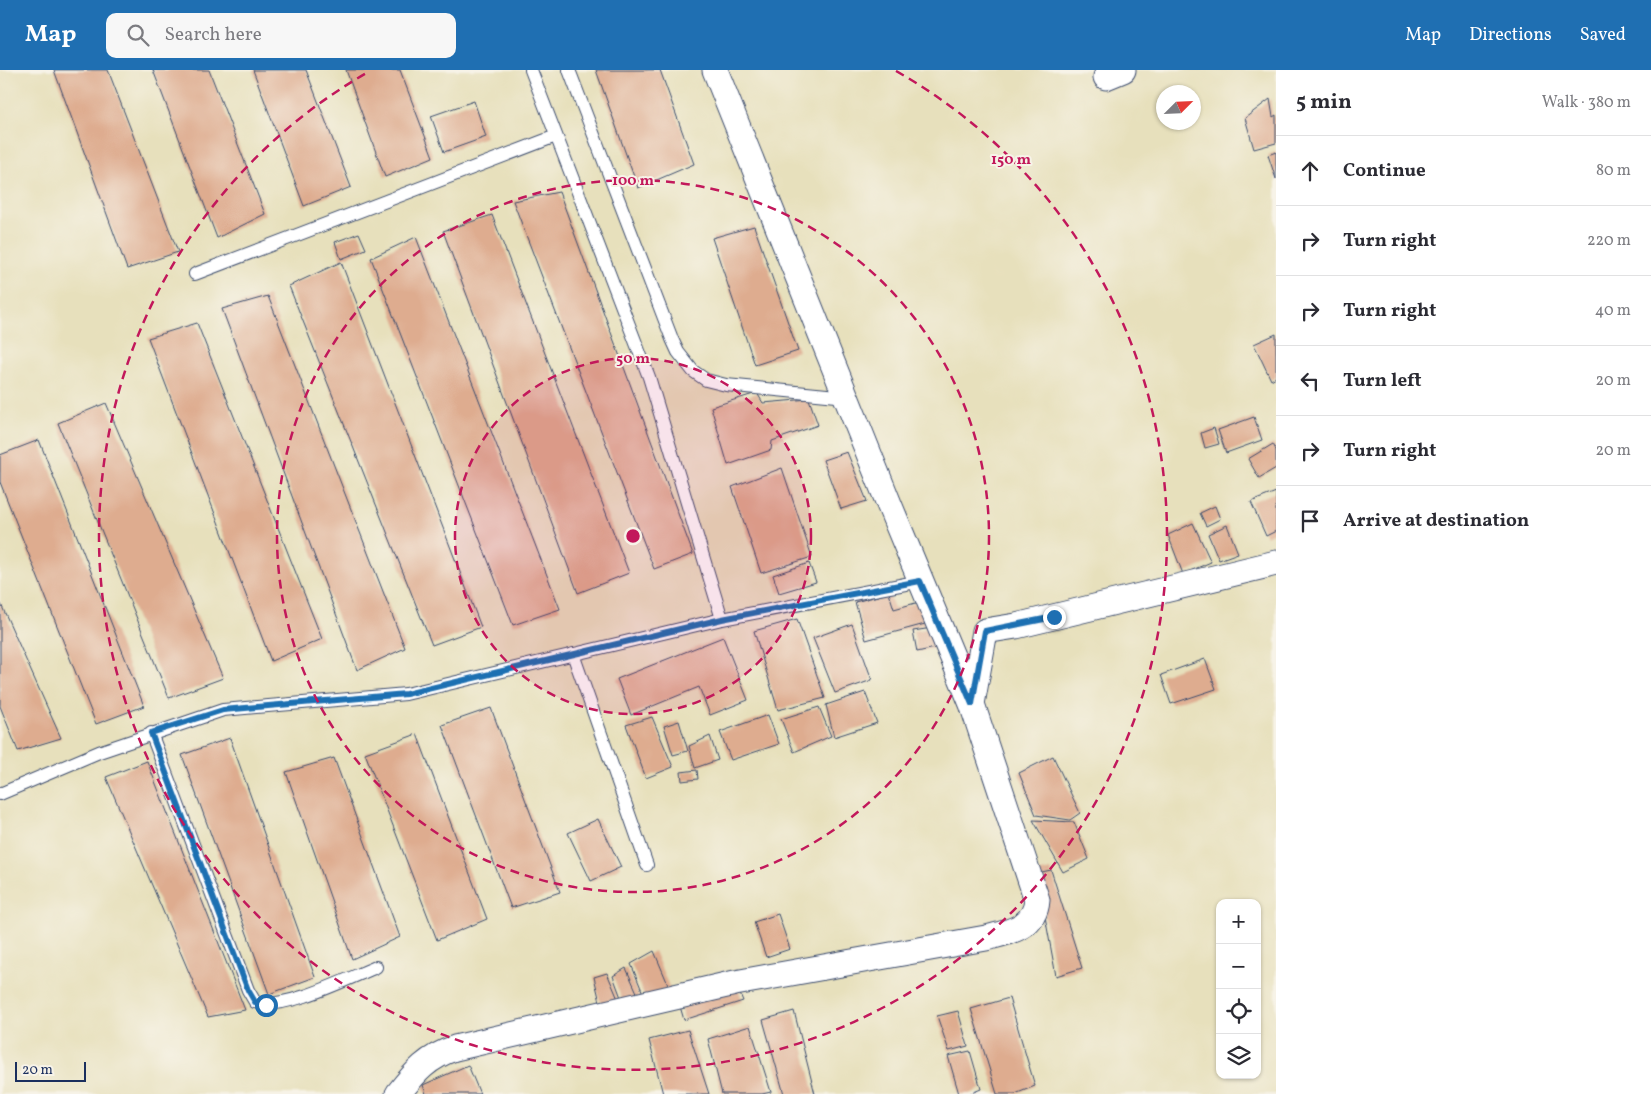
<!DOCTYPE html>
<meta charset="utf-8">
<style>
body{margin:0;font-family:Vollkorn,serif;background:#f7f7f7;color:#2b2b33}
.controls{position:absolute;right:15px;bottom:15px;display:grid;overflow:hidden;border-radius:10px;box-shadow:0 1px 4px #0004}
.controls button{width:45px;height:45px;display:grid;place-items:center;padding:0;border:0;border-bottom:1px solid #e1e1e2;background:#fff;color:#2b2b33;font:25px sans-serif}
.compass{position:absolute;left:1156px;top:15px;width:45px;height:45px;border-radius:50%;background:#fff;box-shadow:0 1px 4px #0004;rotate:66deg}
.scale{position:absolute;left:15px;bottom:12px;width:71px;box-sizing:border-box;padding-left:5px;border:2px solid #1b2f5e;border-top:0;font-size:14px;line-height:18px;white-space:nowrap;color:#1b2f5e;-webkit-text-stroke:4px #f7f3e8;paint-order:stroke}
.stop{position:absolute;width:15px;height:15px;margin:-11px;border:4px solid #1f6fb2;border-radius:50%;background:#fff}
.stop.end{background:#1f6fb2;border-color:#fff;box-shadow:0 1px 5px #0008}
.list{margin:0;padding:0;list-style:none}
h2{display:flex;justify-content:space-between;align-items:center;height:65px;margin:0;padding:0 20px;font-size:21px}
h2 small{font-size:16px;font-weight:400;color:#7c7c81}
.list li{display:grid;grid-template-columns:32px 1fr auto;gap:15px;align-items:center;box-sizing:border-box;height:70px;padding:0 20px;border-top:1px solid #e1e1e2}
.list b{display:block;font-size:19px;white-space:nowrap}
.list em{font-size:16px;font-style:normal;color:#7c7c81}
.icon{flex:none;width:28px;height:28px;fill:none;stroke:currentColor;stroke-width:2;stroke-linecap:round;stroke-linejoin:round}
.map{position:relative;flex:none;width:1276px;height:1024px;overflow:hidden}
header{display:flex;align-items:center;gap:30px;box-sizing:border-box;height:70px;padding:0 25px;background:#1f6fb2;color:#fff}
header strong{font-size:24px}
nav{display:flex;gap:28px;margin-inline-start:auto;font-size:18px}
.search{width:350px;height:45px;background:#f7f7f7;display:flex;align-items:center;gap:12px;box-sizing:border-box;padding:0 18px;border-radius:10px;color:#7c7c81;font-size:19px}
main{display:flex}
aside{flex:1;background:#fff}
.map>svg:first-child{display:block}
</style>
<header>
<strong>Map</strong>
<div class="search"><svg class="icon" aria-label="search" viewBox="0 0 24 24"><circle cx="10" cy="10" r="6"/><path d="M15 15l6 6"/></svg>Search here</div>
<nav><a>Map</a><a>Directions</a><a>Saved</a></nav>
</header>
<main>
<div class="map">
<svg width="1276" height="1024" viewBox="0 0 1276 1024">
<rect width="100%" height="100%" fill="#f7f3e8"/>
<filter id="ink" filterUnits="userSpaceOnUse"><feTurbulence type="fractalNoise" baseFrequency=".02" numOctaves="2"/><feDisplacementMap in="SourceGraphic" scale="10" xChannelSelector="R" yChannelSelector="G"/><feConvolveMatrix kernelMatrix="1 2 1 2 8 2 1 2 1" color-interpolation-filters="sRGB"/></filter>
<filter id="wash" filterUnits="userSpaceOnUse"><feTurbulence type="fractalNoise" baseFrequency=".0096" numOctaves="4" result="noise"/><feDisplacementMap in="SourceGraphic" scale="20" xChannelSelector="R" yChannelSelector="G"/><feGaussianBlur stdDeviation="1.12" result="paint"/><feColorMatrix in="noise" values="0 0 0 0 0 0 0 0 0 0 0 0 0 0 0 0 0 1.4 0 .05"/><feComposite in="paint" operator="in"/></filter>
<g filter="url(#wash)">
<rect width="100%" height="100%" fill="#e7e0bc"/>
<g id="blocks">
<!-- building -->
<path fill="#deac8f" d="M54,0H108L178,182L127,199Z
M153,0H209L265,144L217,168Z
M253,0H306L351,117L304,136Z
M346,0H400L433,87L385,107Z
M596,0H660L694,94L638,118Z
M1270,29L1273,47L1276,45V73L1254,79L1245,48Z
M474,31L486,67L444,82L431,46Z
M1276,82V109L1268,85Z
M559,122L693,484L654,499L513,131Z
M492,145L629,503L578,523L443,161Z
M754,156L798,281L755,295L712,168Z
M359,163L366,179L341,189L335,172Z
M416,167L560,539L513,555L371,188Z
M341,192L481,557L432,575L289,216Z
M268,226L405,578L357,600L222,239Z
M197,253L322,569L271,591L148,268Z
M1276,264V307L1271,310L1254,274Z
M757,323L763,333L809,329L818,355L772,371L771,380L728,395L711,337Z
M106,333L223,608L169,628L58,353Z
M1254,347L1262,370L1226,383L1218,360Z
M1214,358L1219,374L1205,378L1201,363Z
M39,370L144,636L96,654L0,412V385Z
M1273,374L1276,380V398L1259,408L1248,389Z
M847,382L867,431L841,439L823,390Z
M782,398L812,487L761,503L732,417Z
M1276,422V461L1266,466L1251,432Z
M1215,436L1220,449L1206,456L1200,443Z
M1193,453L1211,492L1183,504L1168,465Z
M1227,455L1238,483L1219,490L1208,464Z
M809,493L816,512L779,523L773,505Z
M889,523L894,539L919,532L925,554L866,570L855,532Z
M0,532L61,668L18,681L0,636Z
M797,549L825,628L778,640L754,561Z
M852,554L872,610L835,623L813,568Z
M932,558L935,578L917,582L913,561Z
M723,567L748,630L710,645L699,617L631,645L617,609Z
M1205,589L1216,619L1171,634L1161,605Z
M865,622L877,653L834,667L826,635Z
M819,637L831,666L794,682L781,649Z
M491,638L560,822L511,838L442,655Z
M768,645L779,674L731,690L720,662Z
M652,647L673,697L646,708L626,655Z
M679,651L688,681L673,685L664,656Z
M417,664L487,849L437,870L365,683Z
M710,666L718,690L695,698L689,676Z
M230,668L315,907L269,924L182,685Z
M1053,686L1080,743L1070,750L1036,745L1019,703Z
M334,688L400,867L352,889L286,702Z
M147,691L245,940L208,947L106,707Z
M697,700L698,709L682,711L681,702Z
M598,749L621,797L591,811L568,763Z
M1033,750L1074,752L1089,789L1063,802Z
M1051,800L1082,898L1056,906L1037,803Z
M778,844L790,879L766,887L754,852Z
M654,881L670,919L645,928L631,894Z
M626,898L639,927L623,933L613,906Z
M607,903L618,929L601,936L594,907Z
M738,919L743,931L684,950L679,933Z
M1009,928L1035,1016L1015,1024H997L971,939Z
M794,941L815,1024H784L763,950Z
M958,941L968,976L949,981L937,946Z
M750,956L771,1022L762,1024H722L708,969Z
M688,960L709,1024H663L649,970Z
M970,981L981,1019L969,1024H959L948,986Z
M468,995L480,1024H426L423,1015Z"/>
</g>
</g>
<g filter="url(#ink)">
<use href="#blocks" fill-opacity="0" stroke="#3a4a6c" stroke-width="1"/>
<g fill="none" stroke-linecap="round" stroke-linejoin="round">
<!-- lane casing -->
<g stroke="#3a4a6c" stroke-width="14">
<path id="lane" d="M569,0L672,269L678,282L693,301L706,310L726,315L847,327
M195,204L556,66
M722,549L921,511
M573,584L647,795
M151,663L248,920L255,932C284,941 347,909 376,897
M0,724L99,682L223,640L406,624L722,549L649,307L531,0"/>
</g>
<!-- street casing -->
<g stroke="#3a4a6c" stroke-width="27">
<path id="street" d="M715,0L889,434L972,634L985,561L1016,556L1276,493
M1106,7L1123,0
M398,1024C415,1002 428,987 455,978L735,913L986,868C1009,862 1035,858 1037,830L972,634"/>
</g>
<!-- lane -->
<use href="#lane" stroke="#fff" stroke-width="12"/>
<!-- street -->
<use href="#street" stroke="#fff" stroke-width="25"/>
</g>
</g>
<g fill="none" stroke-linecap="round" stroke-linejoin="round" filter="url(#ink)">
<!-- route -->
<path stroke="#1f6fb2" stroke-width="6" d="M266,935L255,932L248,920L151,663L223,640L406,624L722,549L920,511L972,634L985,561L1054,547"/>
</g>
<!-- distance rings -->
<circle cx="633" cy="466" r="178" fill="#c2185b" fill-opacity=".12"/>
<g fill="none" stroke="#c2185b" stroke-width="2.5" stroke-dasharray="9 6">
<circle cx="633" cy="466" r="178"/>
<circle cx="633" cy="466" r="356"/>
<path d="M896 1A534 534 0 1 1 370 1"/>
</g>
<circle cx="633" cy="466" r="8" fill="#c2185b" stroke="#f7f3e8" stroke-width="2.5"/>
<g font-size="15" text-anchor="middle" font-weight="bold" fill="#c2185b" stroke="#f7f3e8" stroke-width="4" stroke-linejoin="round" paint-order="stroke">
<text x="1011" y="94">150 m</text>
<text x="633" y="115">100 m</text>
<text x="633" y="293">50 m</text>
</g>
</svg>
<div class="controls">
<button>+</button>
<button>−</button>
<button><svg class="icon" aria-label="locate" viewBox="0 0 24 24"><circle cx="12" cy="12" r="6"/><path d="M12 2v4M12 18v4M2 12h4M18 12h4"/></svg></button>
<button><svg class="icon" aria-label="layers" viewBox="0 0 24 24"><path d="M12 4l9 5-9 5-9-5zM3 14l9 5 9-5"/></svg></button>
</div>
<svg class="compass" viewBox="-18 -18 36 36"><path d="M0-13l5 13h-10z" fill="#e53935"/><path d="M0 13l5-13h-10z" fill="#7c7c81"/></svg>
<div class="scale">20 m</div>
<div class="stop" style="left:266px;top:935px"></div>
<div class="stop end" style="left:1054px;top:547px"></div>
</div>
<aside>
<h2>5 min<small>Walk · 380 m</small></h2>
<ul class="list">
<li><svg class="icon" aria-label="ahead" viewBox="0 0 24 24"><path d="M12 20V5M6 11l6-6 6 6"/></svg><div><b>Continue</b></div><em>80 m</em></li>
<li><svg class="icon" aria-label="right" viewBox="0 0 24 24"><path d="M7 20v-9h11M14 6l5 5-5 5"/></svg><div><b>Turn right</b></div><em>220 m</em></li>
<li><svg class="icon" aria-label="right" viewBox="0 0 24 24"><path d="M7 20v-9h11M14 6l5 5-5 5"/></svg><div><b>Turn right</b></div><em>40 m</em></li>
<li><svg class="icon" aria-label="left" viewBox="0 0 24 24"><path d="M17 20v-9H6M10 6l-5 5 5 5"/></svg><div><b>Turn left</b></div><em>20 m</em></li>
<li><svg class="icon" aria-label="right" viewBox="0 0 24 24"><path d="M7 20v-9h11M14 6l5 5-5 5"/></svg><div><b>Turn right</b></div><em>20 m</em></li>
<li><svg class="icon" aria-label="arrive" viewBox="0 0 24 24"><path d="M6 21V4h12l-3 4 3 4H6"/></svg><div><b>Arrive at destination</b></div></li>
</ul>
</aside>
</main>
